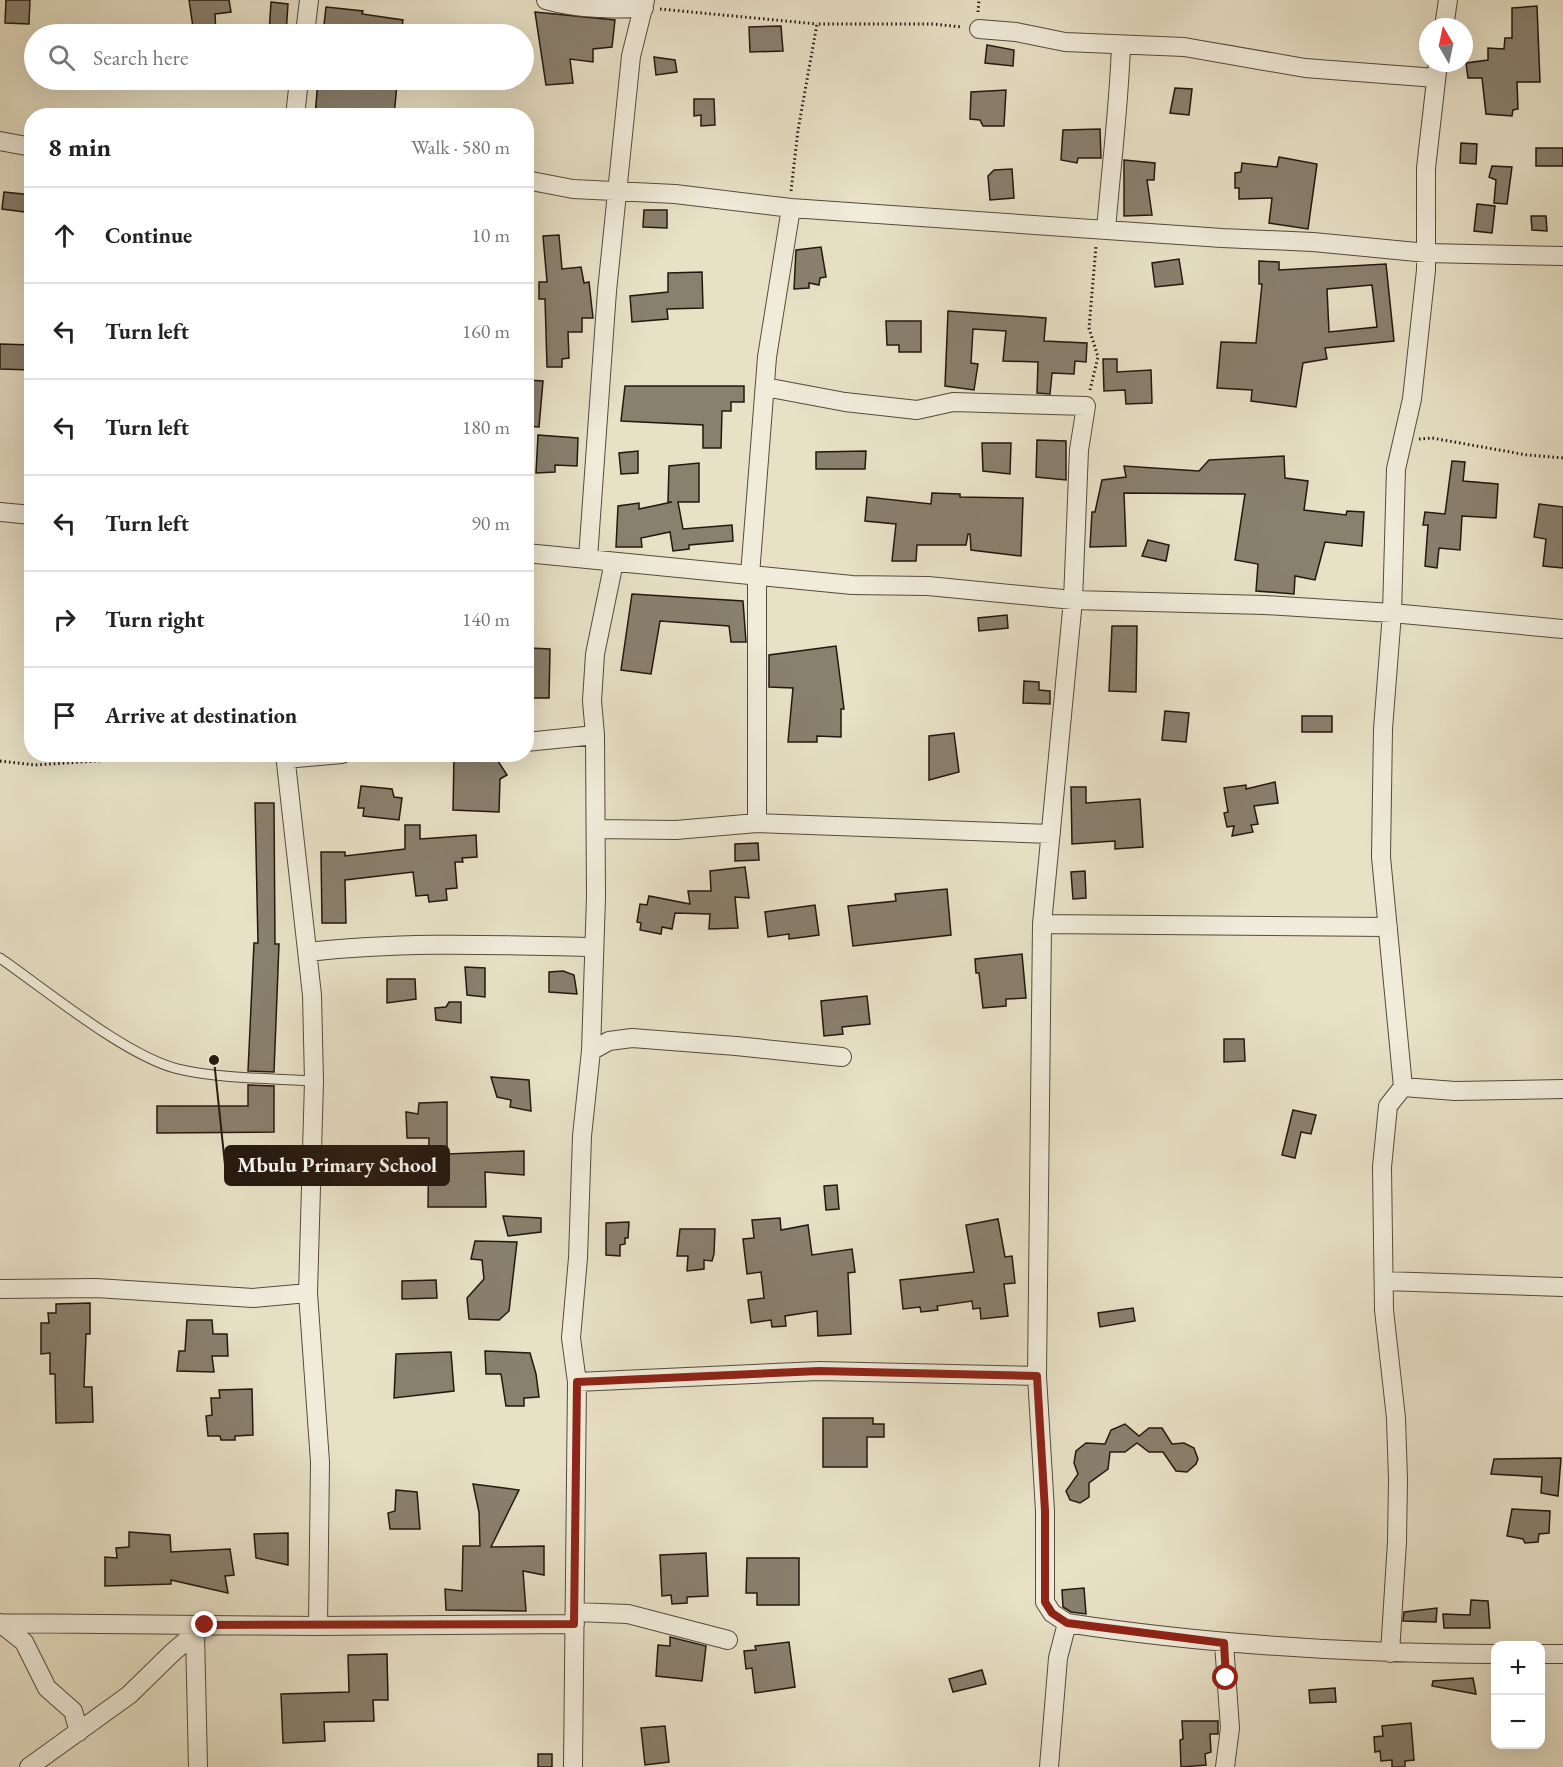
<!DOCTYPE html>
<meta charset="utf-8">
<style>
body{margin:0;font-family:"EB Garamond",serif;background:#f2f2f2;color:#222}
.controls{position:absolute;right:18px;bottom:18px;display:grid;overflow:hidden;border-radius:12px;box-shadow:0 6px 24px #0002}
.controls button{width:54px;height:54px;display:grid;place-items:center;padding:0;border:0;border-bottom:2px solid #e0e0e0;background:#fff;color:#222;font:30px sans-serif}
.compass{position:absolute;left:1419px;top:18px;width:54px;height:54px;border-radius:50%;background:#fff;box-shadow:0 6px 24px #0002;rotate:351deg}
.stop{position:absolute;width:18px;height:18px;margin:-14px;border:4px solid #8f2418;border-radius:50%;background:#fff}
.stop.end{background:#8f2418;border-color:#fff;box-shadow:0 2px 6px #0008}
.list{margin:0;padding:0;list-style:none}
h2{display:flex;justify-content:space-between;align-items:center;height:78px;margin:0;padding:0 24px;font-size:26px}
h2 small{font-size:20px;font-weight:400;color:#767676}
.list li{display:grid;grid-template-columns:39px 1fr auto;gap:18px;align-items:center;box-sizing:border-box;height:96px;padding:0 24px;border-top:2px solid #e0e0e0}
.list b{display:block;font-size:22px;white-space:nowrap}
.list em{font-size:20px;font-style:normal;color:#767676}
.icon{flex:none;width:33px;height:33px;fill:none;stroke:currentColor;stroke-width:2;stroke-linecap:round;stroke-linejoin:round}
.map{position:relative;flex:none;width:1563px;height:1767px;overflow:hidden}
.search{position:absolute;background:#fff;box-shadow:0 6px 24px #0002;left:24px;top:24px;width:510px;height:66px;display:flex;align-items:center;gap:15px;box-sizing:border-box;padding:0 21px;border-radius:33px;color:#767676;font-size:22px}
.panel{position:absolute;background:#fff;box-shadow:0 6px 24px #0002;left:24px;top:108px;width:510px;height:654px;border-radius:24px}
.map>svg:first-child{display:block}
</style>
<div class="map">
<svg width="1563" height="1767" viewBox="0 0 1563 1767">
<rect width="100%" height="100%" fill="#e8e1c6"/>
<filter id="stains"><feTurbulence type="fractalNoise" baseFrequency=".00333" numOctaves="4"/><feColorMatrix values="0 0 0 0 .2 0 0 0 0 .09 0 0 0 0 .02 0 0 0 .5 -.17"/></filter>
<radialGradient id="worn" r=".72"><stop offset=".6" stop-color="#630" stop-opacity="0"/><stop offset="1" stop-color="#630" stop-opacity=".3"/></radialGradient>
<!-- building -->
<path fill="#89806e" stroke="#23170f" stroke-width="1.5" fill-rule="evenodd" d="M6,0H30L29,24L5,23Z
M189,0H229L231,12L215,14L216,34H194Z
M271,2L288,4L286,34H269Z
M1537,6L1540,82H1517L1518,109L1513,110L1512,116L1486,114L1482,78H1468L1466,63L1488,60V48L1504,49L1505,38H1512V8Z
M326,7L363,11L362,14L403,20L401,34H323Z
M535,12L615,20L612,47L593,49V62L570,59L573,83L546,85Z
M781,26L783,51L750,52L749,27Z
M987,45L1014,50L1013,66L985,63Z
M654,57L675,60L677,72L656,75Z
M318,80H357L397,84L394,116H315Z
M1175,88L1192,89L1189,115L1170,113Z
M1006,90L1004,126H983L980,120L970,119L971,92Z
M694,99H714L715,125L701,126V115L694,116Z
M1100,129L1101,158H1078L1077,163L1061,160L1063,130Z
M1461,143L1477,144L1476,164L1460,163Z
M1536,148H1563V166H1536Z
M1279,157L1317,164L1308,229L1269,223L1272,198L1239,199V188H1235V173L1241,172L1242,163L1277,167Z
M1124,160L1155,163L1154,180H1147L1152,215L1124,216Z
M1492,166L1512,167L1507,204L1494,203L1496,180L1489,177Z
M1012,169L1014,198L990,200L988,176L994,170Z
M4,192L32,195V213L2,209Z
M1477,204L1495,206L1492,233L1474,231Z
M644,210H667V228L643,227Z
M1531,216H1546L1547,231L1532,230Z
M559,235L562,269L581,267L584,283L589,282L593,318H582V332H568L569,358L562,359V367H547L545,299H539V282H547L543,236Z
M821,247L826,277L820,278L819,285L809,283V288L794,289L796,250Z
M1179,259L1183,284L1155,287L1152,263Z
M1259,261L1279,262V270L1386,264L1394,341L1325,348L1327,359L1303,363L1296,407L1251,401L1252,390L1217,388L1221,342L1256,343L1262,284H1259ZM1372,285L1377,327L1329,332L1327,289Z
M702,272L703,308L667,309L668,319L632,322L630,296L668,292V273Z
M948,311L1046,318L1044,341L1087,343L1086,362L1075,361L1074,374L1052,373L1050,394L1037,393L1038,362L1003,361L1006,331L973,329L971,363L978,364L974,390L945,386Z
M886,321H921V352H899V345H887Z
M0,344L32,345V370L0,369Z
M1103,359H1117V372L1151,370L1152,403L1126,404L1125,390L1104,391Z
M528,380L543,381L539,427L526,426Z
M625,386H744V402H731V411H722L721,448H703V425L621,421Z
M538,435L578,438L577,466L555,465V472L536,473Z
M1037,440L1066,441V480L1036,477Z
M982,443H1011L1010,474L983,471Z
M638,451V473L621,474L619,453Z
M866,451L865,469H816V452Z
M1284,456L1285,478L1308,481L1304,510L1346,515L1347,511L1364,512L1362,546L1325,542L1315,580L1295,576L1294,594L1256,591L1258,564L1235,560L1245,494L1124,493L1126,546L1090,547L1092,512H1095L1102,480L1126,477L1124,466L1199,471L1209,460Z
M1452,461L1465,462L1463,481L1498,484L1496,518L1462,516L1460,550L1439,548L1437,568L1425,566L1428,525H1423L1425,512L1445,514Z
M699,463V502H678L683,529L732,525L733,541L689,545V549L673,551L670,532L641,538L642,547H616L618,506L639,503V509L672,502H668L669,466Z
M932,493L960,494V497L1023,498L1021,556L971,550L970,534H968L966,545H917L916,561H892L896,524L865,521L867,497L931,504Z
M1539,504L1563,507V568L1543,566L1546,539L1534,537Z
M1148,540L1169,545L1166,561L1142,556Z
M632,594L743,601L746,642H731L729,626L660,621L651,674L621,670Z
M1007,615L1008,628L979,631L978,618Z
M1112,626H1137L1136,692L1109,691Z
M836,646L844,709H841V737L817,736V742H788L793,688L769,687V655Z
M529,648L550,649L549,698H529Z
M1024,681L1039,682V690L1050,691V704L1023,703Z
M1165,711L1189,713L1186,742L1162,740Z
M1302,716H1332V732H1302Z
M954,733L959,772L929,780V736Z
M454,755L496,758L507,775L500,779L499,812L453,810Z
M1275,782L1278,803L1254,806L1258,824L1251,825L1253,832L1232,836L1234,826L1227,827L1224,813L1228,812L1224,788L1246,785V789Z
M361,786L392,789L394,797L402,798L399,820L363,816L364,808H358Z
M1071,787H1086V803L1140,799L1143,847L1115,849V841L1072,844Z
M255,803H274L275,944H279L274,1072L248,1071L254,943H258Z
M405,825H420V839L476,835L477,857L462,858L463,862H455L457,888L446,889L447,900L429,902L428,895L416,896L413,872L345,880L346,923H322L321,852H345V856L405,849Z
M758,843L759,860L735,861V844Z
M745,867L749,898L735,897L738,928L709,929L710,914L675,913L672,929L662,927L661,934L640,930L641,923L637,922L640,904L647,905L649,896L690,904L688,891H711L710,871Z
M1085,871L1086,898L1073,899L1071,872Z
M947,889L951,935L853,946L848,906L896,901L895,894Z
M815,905L819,935L789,939V934L768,937L765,912Z
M1022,954L1026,998L1006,999V1006L983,1008L979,973H976L975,959Z
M465,967L485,968V997L467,995Z
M563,971L574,975L577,994L549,992V972Z
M387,979H415L416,999L387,1003Z
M867,996L870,1024L842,1027L843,1034L824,1036L821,1001Z
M449,1002H461V1023L436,1020L435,1008L446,1007Z
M1224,1039H1244L1245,1061L1224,1062Z
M491,1077L529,1080L531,1111L510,1107L511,1100L497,1097Z
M248,1085L274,1086V1132L157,1133V1106H248Z
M447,1102V1154L524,1151V1175L485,1172L486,1207H428L429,1138H407L406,1112L418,1114L419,1103Z
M1293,1110L1316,1115L1311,1134L1301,1132L1295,1158L1282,1155Z
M837,1185L839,1209L826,1210L824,1186Z
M503,1216L541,1218V1232L508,1236Z
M780,1218L781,1230L808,1225L812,1255L852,1249L855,1272L848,1273L851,1334L818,1336L817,1311L785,1316L786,1326L772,1327L771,1320L751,1323L748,1300L764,1298L761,1272L747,1274L743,1239L754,1238L752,1220Z
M998,1219L1005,1257L1012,1256L1015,1283L1004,1284L1008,1316L981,1319L980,1308L973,1309L972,1301L937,1306L938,1310L921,1312L920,1307L903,1309L900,1280L974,1272L966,1225Z
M629,1222L628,1238H625V1244L620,1245V1256L606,1255V1223Z
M680,1229H715L714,1254L712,1261L704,1260V1269L687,1271L688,1256H677Z
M475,1241L517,1242L509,1311L499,1320L469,1319L467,1298L484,1279L482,1260L471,1259Z
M436,1280L437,1298L402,1299V1281Z
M90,1303V1334H86L84,1387H92L93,1422L56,1423L55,1374H50V1353L41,1354V1323H49L48,1313H56V1304Z
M1133,1308L1135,1321L1100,1327L1098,1313Z
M187,1320H212L213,1334H227L228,1356H212L214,1372L177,1371L179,1351H185Z
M485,1351L530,1353L536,1374L539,1397L524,1398V1406H506L501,1374H486Z
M451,1352L454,1391L394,1398L396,1354Z
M252,1389L253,1435L235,1436V1440H221L220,1436H208L206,1416L212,1415L211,1398H220L219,1390Z
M823,1418H873V1424H884V1437H867V1467H823Z
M1125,1424L1139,1436L1149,1428H1162L1172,1444L1184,1443L1194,1448L1198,1459L1196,1464L1187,1472L1176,1471L1163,1452H1149L1137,1443L1125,1452H1110L1108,1469L1089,1483V1497L1080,1503L1070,1500L1066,1491L1078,1474L1074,1463L1076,1451L1086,1443L1105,1444L1111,1430Z
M1561,1458L1558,1496L1541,1493L1542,1477L1491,1474L1494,1459Z
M473,1484L519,1490L491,1547L544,1546V1575L523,1571L526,1611L446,1610L445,1589L462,1591L463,1546H480L479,1512Z
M396,1490L417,1492L420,1529H390L388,1513L395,1511Z
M1512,1509L1550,1511L1549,1533L1539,1534L1538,1542L1525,1543L1523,1539L1507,1536Z
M129,1532L170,1535L171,1552L230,1549L234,1575L225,1576L228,1593L171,1580V1584L105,1586V1557L117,1558L116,1548L129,1547Z
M288,1533V1565L256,1558L254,1534Z
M706,1553L708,1596L687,1597V1603L672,1604L671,1595L662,1596L660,1555Z
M747,1558H799V1605H757V1593H746Z
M1084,1588L1086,1614L1071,1612L1063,1607L1062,1590Z
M1471,1600L1488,1601L1490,1628H1444L1443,1614L1470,1615Z
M1437,1608L1436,1622L1403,1621L1404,1612Z
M670,1637L706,1646L702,1681L656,1676L658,1645L670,1646Z
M789,1642L795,1687L755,1693L752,1668L746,1669L744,1651L756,1650L755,1646Z
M387,1654L388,1700H373L374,1721L324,1722L325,1741L283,1743L281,1694L349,1692L348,1655Z
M982,1670L986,1684L953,1692L949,1679Z
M1473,1678L1476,1694L1432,1686L1433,1681Z
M1335,1688L1336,1702L1310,1703L1309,1690Z
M1182,1721H1218V1734H1210L1211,1752L1205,1754L1206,1765L1181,1767L1180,1740L1183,1739Z
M1411,1723L1414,1760L1405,1761V1767H1392V1760L1381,1761L1380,1751L1375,1752L1374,1737L1383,1736L1382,1726Z
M665,1726L669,1762L645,1765L641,1728Z
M538,1754H552V1767H538Z"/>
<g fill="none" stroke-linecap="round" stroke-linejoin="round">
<!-- service casing -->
<g stroke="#544a3d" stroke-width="11">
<path id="service" d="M0,958C46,990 126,1056 178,1069C221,1079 269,1078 314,1081"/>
</g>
<!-- minor casing -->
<g stroke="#544a3d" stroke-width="20">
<path id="minor" d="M546,0C578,9 611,9 644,8
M1444,27L1448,0
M979,29L1016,32L1065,42L1184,47L1305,68L1436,78
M305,34L309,0
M1438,63L1426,168V270L1412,399L1396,469L1392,613L1383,729L1381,857L1403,1087L1455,1091L1563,1089
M295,116L299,80
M0,141L32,147
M526,180L573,189L675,194L791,208L1222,238L1313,242L1427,253L1563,256
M1106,230C1111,168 1119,107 1121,45
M0,512L32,515
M526,553L852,585L928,586L1073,600L1265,605L1392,613L1563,629
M588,558L607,291L631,56L645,0
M750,575L767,357L791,208
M526,742L595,735
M285,754L312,995L314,1081L308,1293L320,1462L318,1626
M285,759L342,754
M757,823V576
M596,829L676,830L757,823L1051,834
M1042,924L1388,927
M308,952C404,941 498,945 594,947
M591,1051L609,1041L632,1038L736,1046L842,1057
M1384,1281L1563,1287
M0,1289L96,1288L253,1298L308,1293
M1037,1376L1045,1511V1602L1052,1613L1067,1623C1209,1645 1352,1653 1496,1654
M577,1382L819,1371L1037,1376L1042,924L1073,600L1079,450L1086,406L953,402L917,410L845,402L765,387
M575,1612L628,1614L728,1640
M0,1623L318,1626L575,1624
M0,1623L24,1642L47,1688L73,1711L79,1732
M195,1633L198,1767
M1224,1643L1230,1728L1225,1767
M1390,1653L1397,1542L1398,1480L1396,1418L1384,1310L1382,1167L1388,1106L1403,1087
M1540,1654H1563
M29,1767L129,1695L173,1652L205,1625
M573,1767L577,1382L571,1338L578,1258L582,1136L591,1051L596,897L595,735L592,701L595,654L614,562
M1049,1767L1058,1658L1067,1623"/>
</g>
<!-- path -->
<path stroke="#23170f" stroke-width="3" stroke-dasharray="1.5 3" stroke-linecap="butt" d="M660,9L817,24
M978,12L979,0
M791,191L798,130L817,24H933L962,27
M1090,390L1098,357L1089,328L1096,246
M1419,439L1432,438L1527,455L1563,458
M0,761L35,765L206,754"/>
<!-- service -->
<use href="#service" stroke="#f0ecda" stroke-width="9"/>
<!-- minor -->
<use href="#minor" stroke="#f0ecda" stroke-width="18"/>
</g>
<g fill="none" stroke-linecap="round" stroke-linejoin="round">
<!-- route -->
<path stroke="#8f2418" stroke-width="8" d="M205,1625L574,1624L577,1382L819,1371L1037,1376L1045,1511V1602L1052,1613L1067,1623L1224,1643L1226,1678"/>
</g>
<!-- callouts -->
<path fill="none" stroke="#23170f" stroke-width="2" d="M214 1060L225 1165"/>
<circle fill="#23170f" stroke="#f0ecda" stroke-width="2" cx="214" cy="1060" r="6"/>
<rect fill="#23170f" stroke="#23170f" stroke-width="2" x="225" y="1146" width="224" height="39" rx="6"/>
<g font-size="21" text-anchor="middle" font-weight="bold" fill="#fff">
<text x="337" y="1172">Mbulu Primary School</text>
</g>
<rect width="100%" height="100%" filter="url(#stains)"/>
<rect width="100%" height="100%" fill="url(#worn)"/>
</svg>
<div class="controls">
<button>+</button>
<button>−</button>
</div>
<svg class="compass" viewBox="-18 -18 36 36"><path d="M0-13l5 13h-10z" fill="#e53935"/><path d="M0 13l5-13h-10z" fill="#767676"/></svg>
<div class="stop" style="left:1226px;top:1678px"></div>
<div class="stop end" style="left:205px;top:1625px"></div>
<div class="search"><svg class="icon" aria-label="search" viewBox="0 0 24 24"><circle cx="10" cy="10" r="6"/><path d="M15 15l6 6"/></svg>Search here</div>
<section class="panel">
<h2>8 min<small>Walk · 580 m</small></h2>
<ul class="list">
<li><svg class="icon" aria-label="ahead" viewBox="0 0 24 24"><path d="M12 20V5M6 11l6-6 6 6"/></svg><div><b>Continue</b></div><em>10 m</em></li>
<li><svg class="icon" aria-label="left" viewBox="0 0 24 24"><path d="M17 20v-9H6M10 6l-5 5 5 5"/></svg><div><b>Turn left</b></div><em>160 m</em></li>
<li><svg class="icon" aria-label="left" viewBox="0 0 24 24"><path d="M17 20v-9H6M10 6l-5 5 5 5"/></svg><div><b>Turn left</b></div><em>180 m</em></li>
<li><svg class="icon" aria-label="left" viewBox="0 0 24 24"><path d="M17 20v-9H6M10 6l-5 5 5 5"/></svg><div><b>Turn left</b></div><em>90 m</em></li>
<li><svg class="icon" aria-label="right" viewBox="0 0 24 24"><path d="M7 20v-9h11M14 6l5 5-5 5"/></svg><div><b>Turn right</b></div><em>140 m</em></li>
<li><svg class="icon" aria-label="arrive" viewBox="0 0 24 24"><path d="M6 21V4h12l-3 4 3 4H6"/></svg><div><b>Arrive at destination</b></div></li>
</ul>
</section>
</div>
